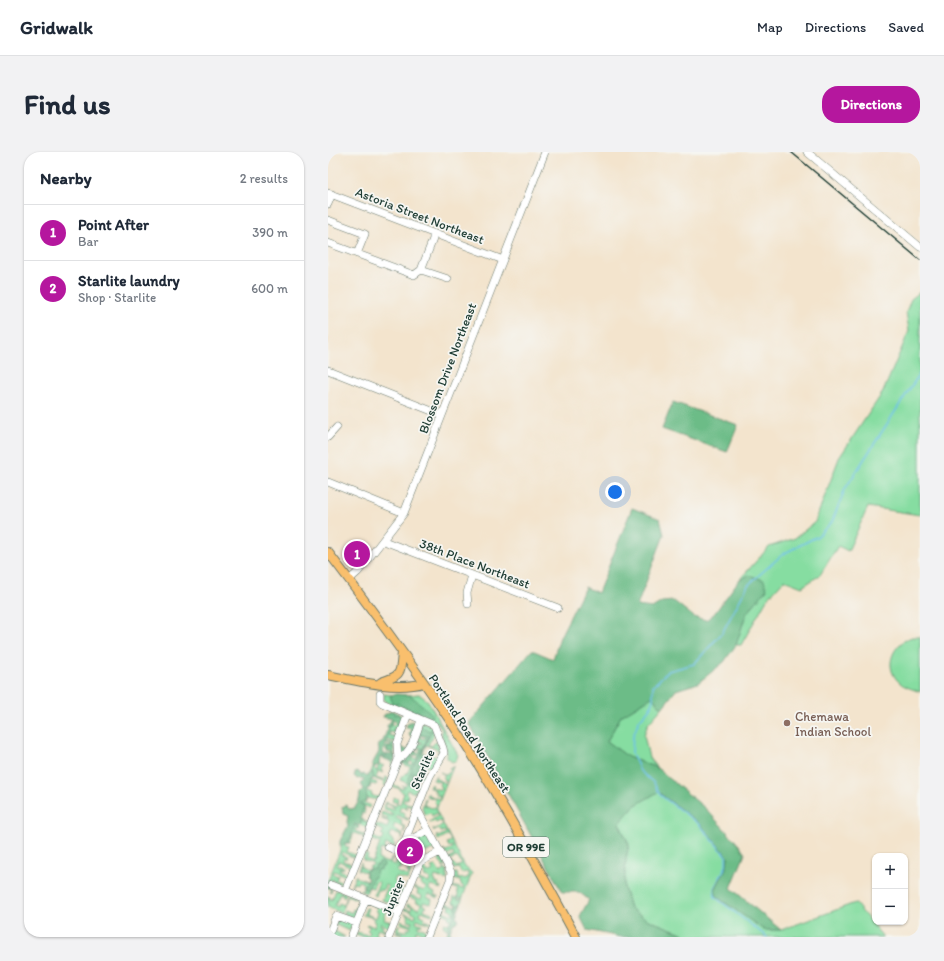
<!DOCTYPE html>
<meta charset="utf-8">
<style>
body{margin:0;font-family:Itim,sans-serif;background:#f2f2f3;color:#1f2937}
.controls{position:absolute;right:12px;bottom:12px;display:grid;overflow:hidden;border-radius:8px;box-shadow:0 1px 3px #0004}
.controls button{width:36px;height:36px;display:grid;place-items:center;padding:0;border:0;border-bottom:1px solid #e0e1e3;background:#fff;color:#1f2937;font:20px sans-serif}
.you{position:absolute;left:287px;top:340px;width:14px;height:14px;margin:-10px;border:3px solid #fff;border-radius:50%;background:#1a73e8;box-shadow:0 0 0 6px #1a73e833}
.badge{display:grid;place-items:center;width:26px;height:26px;border-radius:50%;background:#b5179e;color:#fff;font-size:13px;font-weight:700}
.pin{position:absolute;translate:-50% -50%;border:2px solid #fff;box-shadow:0 1px 4px #0006}
.list{margin:0;padding:0;list-style:none}
h2{display:flex;justify-content:space-between;align-items:center;height:52px;margin:0;padding:0 16px;font-size:17px}
h2 small{font-size:13px;font-weight:400;color:#747a83}
.list li{display:grid;grid-template-columns:26px 1fr auto;gap:12px;align-items:center;box-sizing:border-box;height:56px;padding:0 16px;border-top:1px solid #e0e1e3}
.list b{display:block;font-size:15px;white-space:nowrap}
.list p{margin:0;font-size:13px;white-space:nowrap;color:#747a83}
.list em{font-size:13px;font-style:normal;color:#747a83}
.map{position:relative;flex:none;width:592px;height:785px;overflow:hidden;border-radius:16px}
header{display:flex;align-items:center;gap:24px;box-sizing:border-box;height:56px;padding:0 20px;background:#fff;border-bottom:1px solid #e0e1e3}
header strong{font-size:19px}
nav{display:flex;gap:22px;margin-inline-start:auto;font-size:14px}
.intro{display:flex;align-items:center;justify-content:space-between;box-sizing:border-box;height:96px;padding:0 24px}
h1{margin:0;font-size:28px}
.button{padding:10px 18px;border-radius:16px;background:#b5179e;color:#fff;font-size:14px;font-weight:700}
main{display:flex;gap:24px;padding:0 24px}
aside{flex:1;background:#fff;border-radius:16px;box-shadow:0 1px 3px #0004}
.map>svg:first-child{display:block}
</style>
<header>
<strong>Gridwalk</strong>
<nav><a>Map</a><a>Directions</a><a>Saved</a></nav>
</header>
<div class="intro"><h1>Find us</h1><a class="button">Directions</a></div>
<main>
<aside>
<h2>Nearby<small>2 results</small></h2>
<ul class="list">
<li><span class="badge">1</span><div><b>Point After</b><p>Bar</p></div><em>390 m</em></li>
<li><span class="badge">2</span><div><b>Starlite laundry</b><p>Shop · Starlite</p></div><em>600 m</em></li>
</ul>
</aside>
<div class="map">
<svg width="592" height="785" viewBox="0 0 592 785">
<rect width="100%" height="100%" fill="#f6f6f2"/>
<filter id="ink" filterUnits="userSpaceOnUse"><feTurbulence type="fractalNoise" baseFrequency=".025" numOctaves="2"/><feDisplacementMap in="SourceGraphic" scale="8" xChannelSelector="R" yChannelSelector="G"/><feConvolveMatrix kernelMatrix="1 2 1 2 8 2 1 2 1" color-interpolation-filters="sRGB"/></filter>
<filter id="wash" filterUnits="userSpaceOnUse"><feTurbulence type="fractalNoise" baseFrequency=".012" numOctaves="4" result="noise"/><feDisplacementMap in="SourceGraphic" scale="16" xChannelSelector="R" yChannelSelector="G"/><feGaussianBlur stdDeviation="0.9" result="paint"/><feColorMatrix in="noise" values="0 0 0 0 0 0 0 0 0 0 0 0 0 0 0 0 0 1.4 0 .05"/><feComposite in="paint" operator="in"/></filter>
<g filter="url(#wash)">
<rect width="100%" height="100%" fill="#f3e4cd"/>
<!-- green -->
<path fill="#86dda1" stroke="#528d6a" fill-rule="evenodd" d="M592,140V363L540,355L520,399L510,394L492,423L474,435L456,428L439,447L413,493H408L418,462L439,437L421,423L411,428L441,395L467,386L487,370L511,306L555,240L581,179L578,160L583,147Z
M584,485H592V540C585,537 575,535 570,529C555,513 566,491 584,485Z
M56,542L72,544L91,542L100,549L130,603L128,609L124,610L119,606C121,596 112,588 114,578L110,571L60,551L56,548Z
M324,545L334,556L320,572L316,583L321,606L329,616L300,605L279,589L293,564Z
M67,559L75,565L76,568L65,567L63,573L66,574L67,571L74,572L73,577H65V579H72L71,584L67,583V581L61,580V583L70,586L68,590L59,588V590L67,592L64,599L58,598V594L63,595V592L56,591V597L54,598L55,602L67,603V606L65,613H63L64,610L52,605L49,611L56,614L54,615L53,619L55,620L54,621L49,618L51,613L48,612L46,617L50,620L48,626L56,629L58,625L60,626L57,634L55,633L56,630L44,626V629L49,631L48,633L43,632L42,636H40L39,639L44,641L43,643L49,645L53,642L51,648L38,646L36,651L42,653L41,656L36,654V656L37,657L36,662L33,661L31,666L36,668L35,669L41,671L39,676L26,670L25,673L31,675L30,677L28,676L27,679L37,683L35,687V684L26,681L22,691H17V694L21,695L19,700L28,703L27,706L14,700L13,703L19,705L18,707L16,706L15,709L25,712L23,716V715L11,709L9,713L16,715L15,717L12,716L11,718L21,722L20,725L6,719L5,722L10,724L8,728L17,731L16,733L6,730V728L4,727L1,735L4,737L3,741L2,740L3,737L0,736V729Z
M94,571L105,575L106,583L100,593L104,594L108,589C115,602 110,605 103,616L94,611L91,616V617L89,619L98,625L97,626L85,621V629L91,633L92,631L95,632L93,637L89,635V633L83,630L82,633L89,636L86,640L91,641L89,648L90,642L79,638L78,641L80,643L79,647H76L75,650L86,653L85,655L78,653L77,655L80,656L79,657L73,655L71,659L77,661L76,665L81,667L80,668L69,663L68,666L74,669L73,673L78,675L76,680H75L77,676L67,672L65,676L70,679V681L75,682L74,687V684L63,680L61,684L65,689V691L67,693L65,695L58,692L56,697L61,699V700L53,697L50,707L60,711L65,705L62,711L67,713L71,705L65,702L67,700L74,699L79,692L99,681L107,697L106,698L105,697L96,701V704L86,711L74,706L73,709L80,712L79,714L73,711L72,717H70L69,720L80,724L81,721L79,720V718L83,720L80,728L68,725L66,729L70,733L69,736L76,738L72,748L71,747L73,741L64,738L62,744L65,747V752L54,748L60,734L57,733L55,738H50L48,744L46,743L51,730L48,729L45,736L41,735L38,741L32,739V738L35,739V731L30,729L29,732L26,731L23,734L28,723V725L39,729L40,726L37,724L38,720L30,718L33,710V715L40,718L42,714H44L45,712L35,708L37,702L40,703L39,707L45,710L52,691L42,687L44,681L46,682L45,685L54,689L56,684L53,682L56,679L47,675L48,672L59,676L61,670L54,667V666L59,668L60,666L53,663L54,660L64,664L65,662L55,656L56,652L58,653L57,655L66,658V655L57,651V650L68,654L69,651L64,649L66,645L70,647L69,651L72,652L76,641L72,639V637L63,634L64,632L75,637L76,635L74,634H78L79,631L72,628L74,624H76L77,621L79,622L82,615L73,611L71,616L70,615L72,609L84,613L85,610L79,608L81,605L88,607L90,605V603L87,602V604L82,603L83,600L92,601L91,597H93V595H89L86,591L94,592V590L87,589L88,585L97,587V584H90ZM98,593L111,598L109,605L95,601Z
M125,614V615L108,658L137,715L144,721L120,785H118L121,778L117,776V775L115,774L116,771L120,772L123,767L120,766L121,764L113,760L116,754H117L115,759L124,763L125,760L123,759L124,758L121,757L122,754L117,752L119,745L121,746L118,751L128,755L129,752L125,751L126,745L132,748L134,746H129L130,743L129,737L124,735L126,730L125,734L135,737L136,735L133,733L132,729L126,727L127,721H129L130,727L140,726V720L133,721L131,716L126,717L123,709L129,715L134,712L129,705L121,708L120,706L126,704L125,701L119,703L115,697L118,699L125,696L124,694L121,695L119,691L123,689L120,683L110,688L108,684L109,683L110,685L118,681L117,679L113,680L111,677L106,679L105,676L107,678L115,672L112,669L108,671L107,669L102,671L101,670L110,664L109,661L104,664L103,661L97,663L94,656L97,646L98,647L96,653L104,656L105,655L107,656L109,652L106,650L107,647L98,644L100,640V643L111,647L112,644L108,643L109,641L106,640L107,638L101,635L103,632H104L103,635L112,638L114,635L111,633L112,630L105,628L108,623L107,626L118,632L119,630L116,628L117,627L115,625L117,623L112,620L119,623L122,618L121,617L122,615L124,616Z
M330,640L371,671L400,705L399,714L387,737L389,745L436,778H453L527,751L555,785H359L356,782L318,767L302,756L296,736L298,706L301,693L291,671L306,654Z
M111,703L118,714L115,715L117,718H119V728L107,724L106,728L108,729L107,731L111,732L110,734L114,736V737L102,734L101,738L107,741L106,743L111,745L110,746L100,742L99,745L104,747L103,752L95,750V753L99,755L97,756L96,758L104,761V763L93,759L92,763L97,765L96,768L102,770V772L89,767L88,770L94,772L93,774L91,773L90,775L98,778L97,783L89,778L87,784L90,785L83,784L74,785L75,784L67,781L68,780L73,782L74,780L68,778L70,773L72,774L71,777L78,780L79,777H82L83,775L72,771L73,769L83,773L84,770L80,769V764L76,761L87,765L88,763L83,760V759L76,758L77,756L83,758L84,755L79,754V752L91,757L93,752L88,750L89,748L81,745L82,743L93,747L94,744L89,742L90,738L86,736V735L96,739L98,735L93,733L94,730L89,728V726L101,731L102,726L96,724L97,721L92,720L94,714L98,711V712L95,714L100,721L105,718L103,715L104,714L105,715L107,713L112,721L117,718L109,704Z
M8,738L18,741L16,746L14,744L15,742L12,741L7,753L10,755L11,751L16,753L20,742L33,748L25,766L16,762L17,758L24,761L25,757L27,758L31,748L20,744L13,761L0,755V744L2,745V747L4,748Z
M41,750L55,756V758L57,759L58,757L67,760V762L58,758L56,764L57,765L56,768L64,770L61,776L53,771L52,773L55,774L54,777L59,779L61,777L58,785H56L58,780L50,777L48,782L50,783L48,785H36L28,782L29,780L40,783L42,780L39,778L42,775L38,773L39,772L46,775L48,770L45,769L46,766L35,763L38,756H40L38,762L48,766L50,760L48,759L49,755L40,751Z
M10,766L25,771L21,779L8,773L5,778L17,785H2Z"/>
<!-- forest -->
<path fill="#6cbc87" stroke="#467c5e" d="M345,250L410,273L399,300L334,277Z
M304,356L332,367L336,383L309,454L324,456L334,450L346,449L366,465L378,468L386,462L411,428L421,423L436,428L439,437L418,462L408,493L396,510L370,531L348,538L334,556L324,545L293,564L279,589L300,605L329,616L378,657L411,693L417,702L403,736L453,778H436L389,745L387,738L399,714L400,705L371,671L330,640L306,654L291,671L301,693L298,706L296,736L302,756L318,767L356,782L359,785H293L259,778L252,764L261,748L251,740H234L141,571L204,498L225,507L232,485L257,435L270,441Z
M68,542L82,543L101,559L103,562L105,568L103,570L91,564L90,559L85,561L81,556L74,555L71,552H64L63,546L62,544L63,543Z
M63,559H66V563L70,562L76,566L74,573L69,572L65,568L61,576L59,575V574L64,567L55,565L56,563Z
M83,569L92,575L97,576L101,579L103,577L104,578L95,599L94,603L97,610L95,612L92,609L91,610L88,621H85V625L82,632H80V626L84,618L83,615L85,614L91,605L100,584C94,585 91,581 88,577H86V579L83,585L81,581L83,578V577L78,576L79,572Z
M59,578H61L62,581C58,585 59,589 56,593L57,595L54,602L63,605L64,601L59,600V598L61,595H65L66,596L67,608L65,609L53,604L52,605L51,613L46,615L44,612L51,600L50,592L55,589Z
M87,592L90,596L85,598L89,600V602L87,604L85,603L83,610L80,612L74,608L71,594L79,598Z
M28,619L31,620L33,623L36,622L39,625L41,621L45,620L46,626L43,628L41,636L37,638C39,644 42,650 33,651V653H36V658H34L33,667H34L33,671L30,674L27,672C25,677 24,682 23,686L21,687V691H17L13,695L12,693V689L20,674L19,670L20,664L15,662L14,655L18,653L21,657L27,656L31,648L32,641L36,637L33,632L36,629V627L33,626L29,627L26,624Z
M53,710L55,711L56,713L55,715H53V717L49,718L47,725L45,726L40,737L39,738L35,736V734L38,731L40,728L38,724V719L43,716L46,717L48,713H51V711Z
M133,751L128,764L131,768L129,770L126,771L122,777L123,785H118C120,780 120,776 121,772L123,771L129,754Z"/>
<g fill="none" stroke-linecap="round" stroke-linejoin="round">
<!-- stream -->
<path stroke="#6dc1e9" stroke-width="1.5" d="M439,785L387,745L386,736L398,714V704L371,672L332,643L326,631L312,619L304,601L305,584L311,569L322,556L325,548V534L340,519L366,512L394,481L420,433L455,402L490,384L504,370L517,337L592,221"/>
</g>
</g>
<g filter="url(#ink)">
<g fill="none" stroke-linecap="round" stroke-linejoin="round">
<!-- minor casing -->
<g stroke="#69776a" stroke-width="8">
<path id="minor" d="M479,0L592,95
M0,41L175,108
M0,52L4,42
M0,68L37,82L29,102
M0,91L86,123L93,118L105,87V81
M93,118L120,127
M0,218L114,263
M0,285L9,275
M0,330L76,361
M56,389L230,456
M21,428L30,420L76,361L217,0
M140,452L139,441L144,423
M52,542V549L54,551L106,573L115,596L116,601L102,624L76,691L71,697L67,698L60,695
M80,562L69,592L70,608C84,599 88,583 93,568
M89,657L123,720L122,728L99,785
M76,691L100,678
M3,733L71,760
M17,739L70,608
M0,784L8,764L28,771
M23,785L38,747
M61,785L92,710L112,700"/>
</g>
<!-- major casing -->
<g stroke="#69776a" stroke-width="10">
<path id="major" d="M0,400C48,463 95,526 138,593C177,655 213,720 248,785
M0,523C28,529 69,539 96,531
M53,530C75,523 72,521 74,500"/>
</g>
<!-- minor -->
<use href="#minor" stroke="#fff" stroke-width="7"/>
<!-- major -->
<use href="#major" stroke="#f9bf6d" stroke-width="8"/>
<!-- rail -->
<path stroke="#1f3d34" stroke-width="1.5" d="M463,0L592,108"/>
</g>
</g>
<!-- markers -->
<circle fill="#8d6e63" stroke="#f6f6f2" stroke-width="1.5" cx="459" cy="571" r="4"/>
<g text-anchor="middle" stroke-width="3.5" stroke-linejoin="round" paint-order="stroke">
<!-- shield labels -->
<rect fill="#f6f6f2" stroke="#60746d" stroke-width="1" x="175" y="685" width="46" height="20" rx="3"/>
<g font-size="12" font-weight="bold" fill="#1f3d34">
<text x="198" y="699">OR 99E</text>
</g>
<!-- street labels -->
<g font-size="13" fill="#1f3d34" stroke="#f6f6f2">
<text transform="translate(92 63) rotate(21)" y="5">Astoria Street Northeast</text>
<text transform="translate(119 216) rotate(-69)" y="5">Blossom Drive Northeast</text>
<text transform="translate(147 411) rotate(21)" y="5">38th Place Northeast</text>
<text transform="translate(142 581) rotate(57)" y="5">Portland Road Northeast</text>
<text transform="translate(94 617) rotate(-66)" y="5">Starlite</text>
<text transform="translate(65 744) rotate(-68)" y="5">Jupiter</text>
</g>
<!-- education labels -->
<g font-size="13" fill="#785e54" stroke="#f6f6f2" text-anchor="start">
<text x="467" y="569">Chemawa<tspan x="467" dy="15">Indian School</tspan></text>
</g>
</g>
</svg>
<div class="controls">
<button>+</button>
<button>−</button>
</div>
<div class="you"></div>
<div class="pin badge" style="left:29px;top:402px">1</div>
<div class="pin badge" style="left:82px;top:699px">2</div>
</div>
</main>
